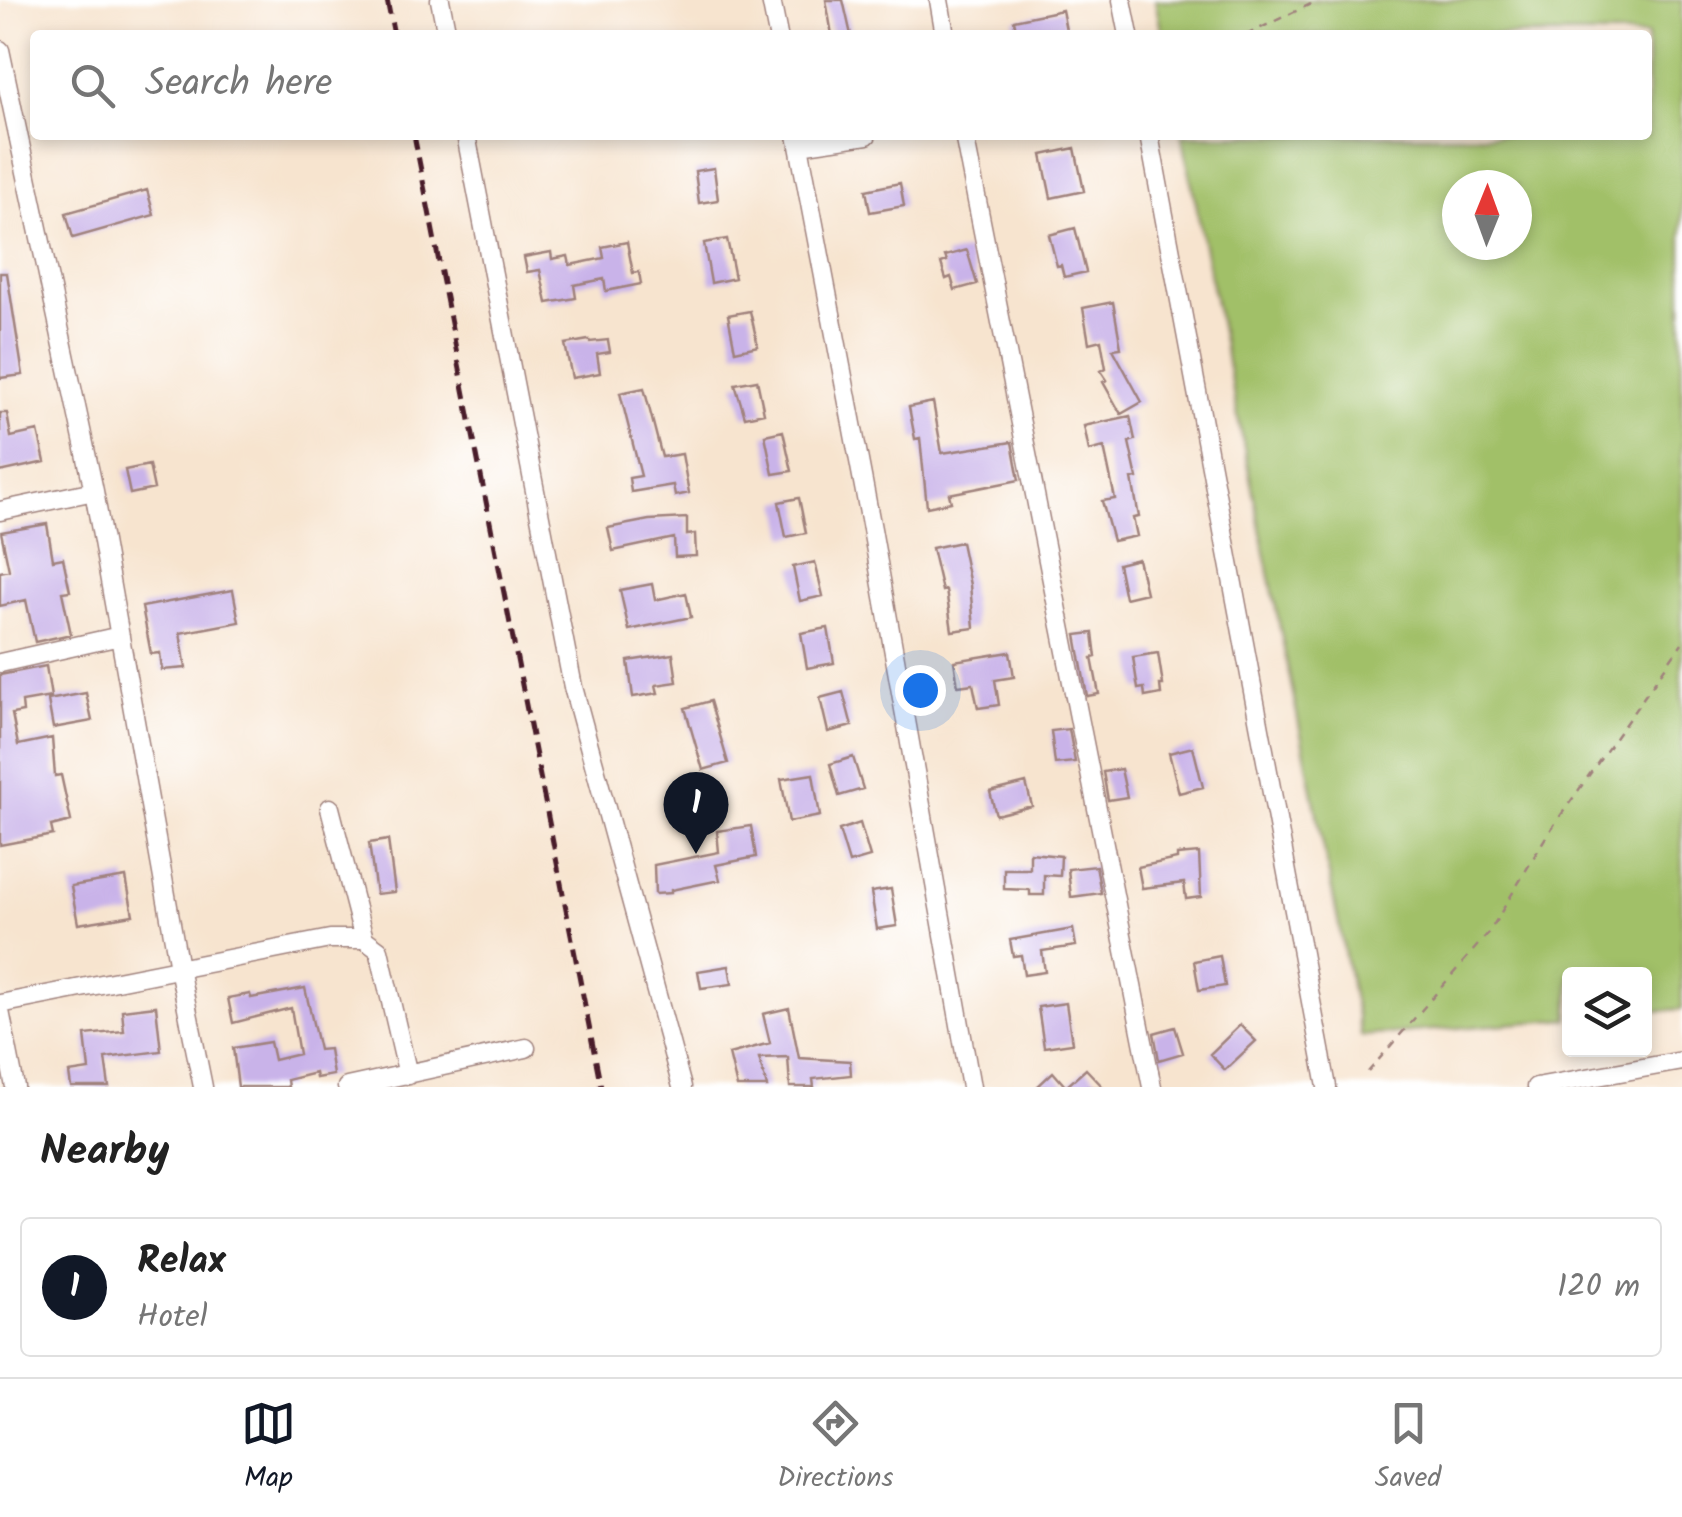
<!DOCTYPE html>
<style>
body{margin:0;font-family:Kalam,sans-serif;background:#f2f2f2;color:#222}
.controls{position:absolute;right:30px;bottom:30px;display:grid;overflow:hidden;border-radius:10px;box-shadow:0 5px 15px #0003}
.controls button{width:90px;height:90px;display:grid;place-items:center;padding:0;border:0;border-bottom:2px solid #e0e0e0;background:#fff;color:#222;font:50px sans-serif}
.compass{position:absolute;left:1442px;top:170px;width:90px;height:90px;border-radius:50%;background:#fff;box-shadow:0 5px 15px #0003;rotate:1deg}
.you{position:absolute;left:920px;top:690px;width:35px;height:35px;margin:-25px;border:8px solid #fff;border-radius:50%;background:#1a73e8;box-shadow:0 0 0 15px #1a73e833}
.badge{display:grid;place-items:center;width:65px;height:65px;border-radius:50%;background:#111827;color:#fff;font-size:32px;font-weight:700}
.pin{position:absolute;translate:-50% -82px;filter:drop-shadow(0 2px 5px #0008)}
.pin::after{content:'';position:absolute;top:52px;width:35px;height:30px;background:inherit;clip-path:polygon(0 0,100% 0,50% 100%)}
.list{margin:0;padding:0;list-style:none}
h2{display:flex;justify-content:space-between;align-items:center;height:130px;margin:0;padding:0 40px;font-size:42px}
h2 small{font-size:32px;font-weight:400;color:#767676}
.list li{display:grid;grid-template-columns:65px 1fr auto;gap:30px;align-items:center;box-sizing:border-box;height:140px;margin:0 20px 20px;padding:0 20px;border:2px solid #e0e0e0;border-radius:10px}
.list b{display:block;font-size:38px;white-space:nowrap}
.list p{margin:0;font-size:32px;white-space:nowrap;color:#767676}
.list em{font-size:32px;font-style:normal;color:#767676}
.icon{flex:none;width:55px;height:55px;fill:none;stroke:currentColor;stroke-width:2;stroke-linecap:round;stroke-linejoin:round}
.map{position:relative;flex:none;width:1682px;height:1087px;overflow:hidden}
.search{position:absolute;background:#fff;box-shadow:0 5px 15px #0003;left:30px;right:30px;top:30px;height:110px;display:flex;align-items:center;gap:25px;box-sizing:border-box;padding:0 35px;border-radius:10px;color:#767676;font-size:38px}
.sheet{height:290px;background:#fff}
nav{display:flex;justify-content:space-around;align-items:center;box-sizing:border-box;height:140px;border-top:2px solid #e0e0e0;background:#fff;font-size:28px;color:#767676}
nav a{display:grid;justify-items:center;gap:5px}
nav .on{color:#111827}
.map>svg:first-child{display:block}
</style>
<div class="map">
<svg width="1682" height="1087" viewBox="0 0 1682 1087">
<rect width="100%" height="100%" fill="#fff"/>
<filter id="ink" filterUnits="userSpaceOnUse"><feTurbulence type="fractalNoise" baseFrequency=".01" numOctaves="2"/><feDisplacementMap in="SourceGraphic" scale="20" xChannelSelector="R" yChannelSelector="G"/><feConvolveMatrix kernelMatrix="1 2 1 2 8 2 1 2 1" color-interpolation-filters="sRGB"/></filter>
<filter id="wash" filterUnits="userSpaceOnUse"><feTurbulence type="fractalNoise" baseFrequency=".0048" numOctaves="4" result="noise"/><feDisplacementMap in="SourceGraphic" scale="40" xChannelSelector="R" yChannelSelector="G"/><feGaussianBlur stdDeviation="2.25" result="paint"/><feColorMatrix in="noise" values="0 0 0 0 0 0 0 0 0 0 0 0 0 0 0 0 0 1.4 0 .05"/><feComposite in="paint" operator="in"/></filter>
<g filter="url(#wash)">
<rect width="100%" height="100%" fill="#f7e4cf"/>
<!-- green -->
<path fill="#a1c068" stroke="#76704a" stroke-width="2.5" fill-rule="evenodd" d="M1155,0H1682V1009L1645,1012L1644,974H1570L1569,1019L1361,1036L1182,135H1647V35H1162ZM1457,185H1517V245H1457Z"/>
<g id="blocks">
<!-- building -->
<path fill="#c9b3e9" d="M826,0H843L851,35H832Z
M1062,10L1067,35H1017L1014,20Z
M1075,148L1084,191L1051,198L1042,155Z
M714,168L718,200L699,203L695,171Z
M900,183L904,206L870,212L866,190Z
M147,190L154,215L73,238L66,213Z
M1075,228L1086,272L1064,277L1061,265L1057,266L1049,235Z
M727,239L735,278L711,283L704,243Z
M627,242L633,273L639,272L641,284L606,291L604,279L574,285L576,298L547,303L540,270L527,272L524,257L551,252L552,259L568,256L570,265L604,258L602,247Z
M967,250L977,284L955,290L951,277L946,279L941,263L947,261L945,256Z
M0,273H7L23,375L0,378Z
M1113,302L1121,348L1113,349L1142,402L1121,414L1103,382L1107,380L1101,371L1106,368L1101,340L1089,343L1083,308Z
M750,311L758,346L735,351L728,315Z
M589,340L590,342L608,340L610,352L597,354L600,373L572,378L565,344Z
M757,380L764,413L745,417L735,384Z
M644,388L662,457L682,454L689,493L675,496L673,485L631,492L629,478L641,476L620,393Z
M933,402L942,453L1012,442L1019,480L949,494L951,502L927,507L920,438L915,439L909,407Z
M0,413H7L11,437L38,431L45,462L0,472Z
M1130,416L1135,440L1129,442L1137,478L1132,479L1139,517L1133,518L1137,536L1113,541L1102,501L1115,499L1104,447L1089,451L1084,426Z
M783,431L792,471L773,474L765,435Z
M149,465L154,489L130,494L125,470Z
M799,498L806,533L786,537L779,502Z
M687,518V535L695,534L696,556L675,557L674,538L613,551L608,528L649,520Z
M47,524L53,560L63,558L70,591L62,592L71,634L35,642L26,600L0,606V572L9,570L1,532Z
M961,542L970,585L974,628L952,631L946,590L942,591L932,548Z
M1138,559L1146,593L1125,598L1118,564Z
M815,562L823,596L800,601L793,567Z
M652,584L655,600L686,593L691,617L629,630L620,590Z
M233,590L239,622L180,633L186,668L162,670L160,653L151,654L142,607Z
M828,628L834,663L807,668L801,633Z
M1093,633L1096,657L1092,658L1099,694L1087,696L1076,635Z
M1010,652L1014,677L995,680L999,705L978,708L973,684L958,686L954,661Z
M1158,653L1163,685H1160L1161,694L1145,697L1144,688L1138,689L1133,657Z
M673,654L677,682L656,685L658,693L633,697L628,661Z
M46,666L51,697L22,702L23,712L12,714L18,745L52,738L55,776L61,775L71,821L51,826L53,835L0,845V675Z
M843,692L852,726L828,732L820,698Z
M86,693L92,721L53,728L48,700Z
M710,701L728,763L703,770L685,708Z
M1069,729L1075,762L1055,764L1051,731Z
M1193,747L1203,787L1179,793L1169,753Z
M853,757L863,789L839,796L830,764Z
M1121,769L1127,797L1108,800L1103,772Z
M813,774L820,816L789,822L781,779Z
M1026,783L1032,806L996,815L990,792Z
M860,823L870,857L849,863L839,830Z
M751,826L756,857L716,865L720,880L671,890V893L655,894L654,865L719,852L717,831Z
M388,840L395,892L376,894L369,843Z
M1030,853L1061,856L1060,876L1044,875V895H1030V890L1004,889V869H1030Z
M1199,853L1201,897L1186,899L1184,883L1142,888L1138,867L1177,859V855Z
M1096,866L1101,893L1071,897L1068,869Z
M126,877L133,915L78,924L71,886Z
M891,889L897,926L877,929L871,892Z
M1073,929L1076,946L1042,951L1045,972L1024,975L1021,955L1013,956L1010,940Z
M1220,956L1225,986L1199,990L1194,961Z
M729,966L732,984L701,988L698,971Z
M305,988L319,1050L329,1049L333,1075L316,1078L315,1073L287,1080L288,1087H238L233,1048L270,1042L274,1060L299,1054L291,1008L233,1023L228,998L250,994L251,998Z
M1066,1003L1072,1043L1044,1047L1038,1007Z
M156,1006L161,1051L105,1058L109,1087H71L69,1073L89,1070L85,1035L124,1031L122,1010Z
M789,1008L799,1058L850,1061L851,1075L813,1079L814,1087H790L788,1057L759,1058L767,1087H737L729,1054L770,1043L763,1014Z
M1240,1025L1256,1041L1225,1070L1210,1054Z
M1175,1027L1183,1053L1159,1060L1154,1033Z
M1086,1069L1103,1087H1037L1053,1072L1066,1087Z"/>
</g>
</g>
<g filter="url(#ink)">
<use href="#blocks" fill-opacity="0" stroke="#a0827d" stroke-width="2.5"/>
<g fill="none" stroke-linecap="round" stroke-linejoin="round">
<!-- minor casing -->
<g stroke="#a0827d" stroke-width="21">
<path id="minor" d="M440,0L447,35
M771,0L778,35
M939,0L945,35
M1122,0L1129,35
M0,50L94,491L179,968L203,1087
M466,135L573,687L682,1087
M797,135L872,529L971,1087
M964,135L1152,1087
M1149,135L1327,1087
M799,145L867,135
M0,511L94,491
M0,663L120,636
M330,808L364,939
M0,1004L330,939H364L379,950L408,1075
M0,1011L15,1087
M347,1087L526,1048
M1536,1087L1682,1061"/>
</g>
<!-- path -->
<path stroke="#a0827d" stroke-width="2.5" stroke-dasharray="8 8" stroke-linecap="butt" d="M1246,35L1319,0
M1368,1072L1490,931L1547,835L1682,643"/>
<!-- minor -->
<use href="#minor" stroke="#fff" stroke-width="18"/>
<!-- rail -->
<path stroke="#4a1f2b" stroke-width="5" stroke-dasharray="15 8" stroke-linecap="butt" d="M387,0L394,35
M414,135L601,1087"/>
</g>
</g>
</svg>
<div class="controls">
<button><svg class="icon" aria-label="layers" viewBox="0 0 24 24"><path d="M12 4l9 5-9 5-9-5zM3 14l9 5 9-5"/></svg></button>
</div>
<svg class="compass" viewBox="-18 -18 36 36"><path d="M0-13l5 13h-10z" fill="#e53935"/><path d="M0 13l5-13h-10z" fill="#767676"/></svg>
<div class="you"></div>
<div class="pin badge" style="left:696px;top:854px">1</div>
<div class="search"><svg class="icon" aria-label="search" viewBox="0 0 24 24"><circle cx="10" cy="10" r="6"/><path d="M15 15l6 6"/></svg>Search here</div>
</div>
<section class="sheet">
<h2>Nearby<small></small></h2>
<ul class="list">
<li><span class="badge">1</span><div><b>Relax</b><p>Hotel</p></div><em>120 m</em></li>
</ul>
</section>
<nav>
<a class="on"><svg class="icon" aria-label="map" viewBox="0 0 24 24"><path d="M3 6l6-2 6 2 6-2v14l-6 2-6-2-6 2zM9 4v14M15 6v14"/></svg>Map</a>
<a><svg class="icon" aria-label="directions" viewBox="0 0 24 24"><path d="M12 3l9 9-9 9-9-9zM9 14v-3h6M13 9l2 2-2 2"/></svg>Directions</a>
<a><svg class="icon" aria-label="saved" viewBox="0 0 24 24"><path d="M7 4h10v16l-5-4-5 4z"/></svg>Saved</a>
</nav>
